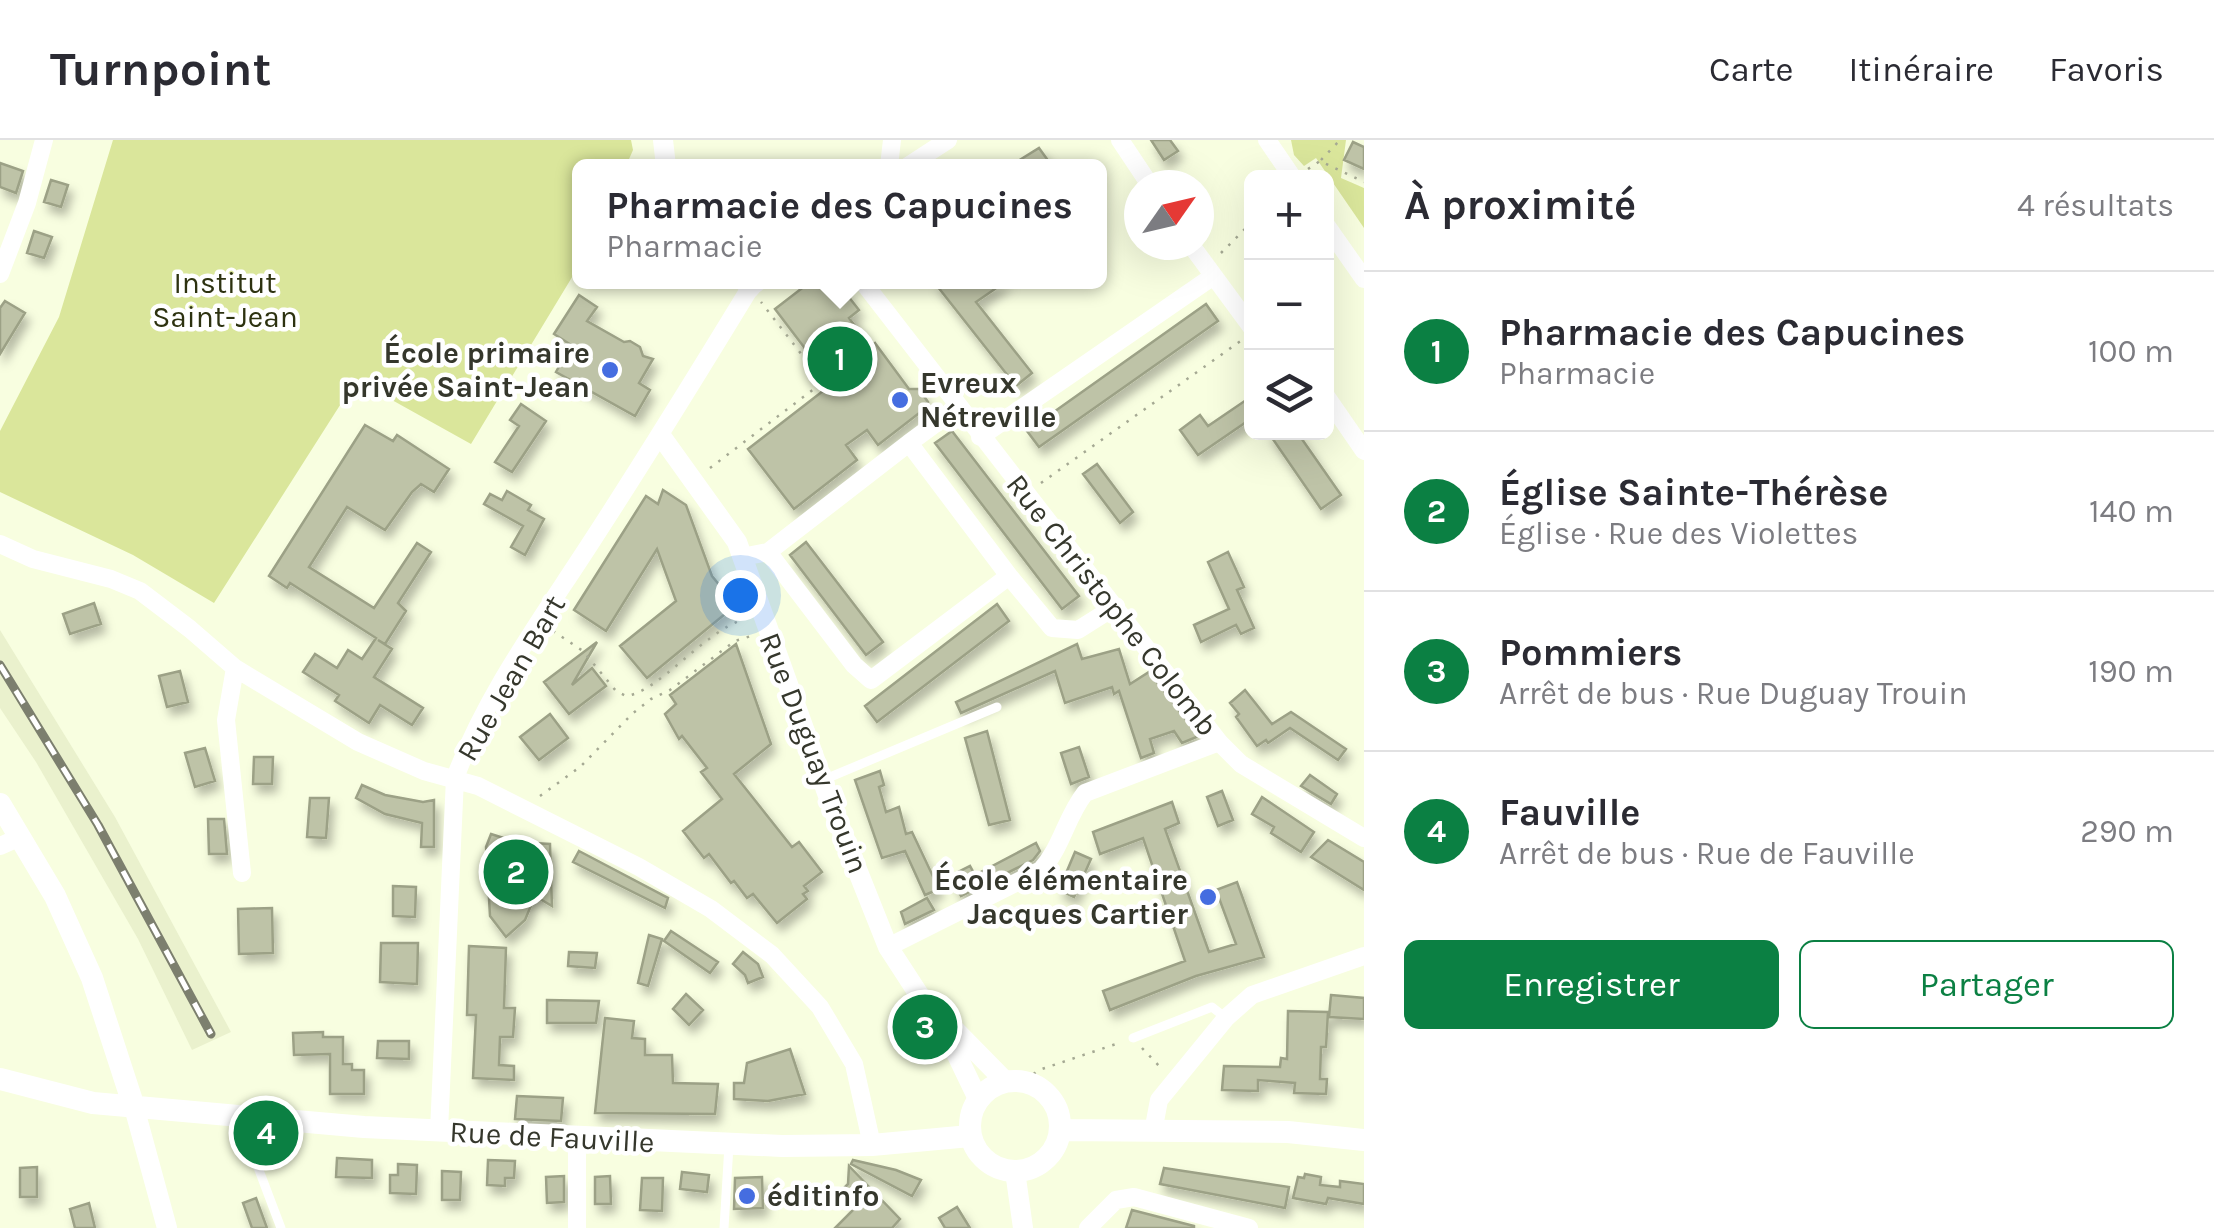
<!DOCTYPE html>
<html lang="fr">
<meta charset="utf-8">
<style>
body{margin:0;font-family:Karla,sans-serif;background:#f2f2f3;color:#2b2b33}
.controls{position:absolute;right:30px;top:30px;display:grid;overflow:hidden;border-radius:15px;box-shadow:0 10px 40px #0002}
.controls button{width:90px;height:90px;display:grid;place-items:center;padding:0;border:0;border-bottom:2px solid #e1e1e2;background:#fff;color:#2b2b33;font:50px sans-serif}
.compass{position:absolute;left:1124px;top:30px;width:90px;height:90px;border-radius:50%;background:#fff;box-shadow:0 10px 40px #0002;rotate:56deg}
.you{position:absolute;left:740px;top:455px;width:35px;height:35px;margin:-25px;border:8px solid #fff;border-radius:50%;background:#1a73e8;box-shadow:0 0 0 15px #1a73e833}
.badge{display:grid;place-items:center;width:65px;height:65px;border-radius:50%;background:#0b8043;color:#fff;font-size:32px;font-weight:700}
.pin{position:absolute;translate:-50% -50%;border:5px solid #fff;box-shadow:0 2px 10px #0006}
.popup{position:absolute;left:572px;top:19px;width:535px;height:130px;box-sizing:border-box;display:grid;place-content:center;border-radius:15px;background:#fff;filter:drop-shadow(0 2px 8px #0005);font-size:32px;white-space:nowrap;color:#7c7c81}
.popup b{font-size:38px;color:#2b2b33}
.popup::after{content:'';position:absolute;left:50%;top:100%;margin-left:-20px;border:20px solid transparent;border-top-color:#fff}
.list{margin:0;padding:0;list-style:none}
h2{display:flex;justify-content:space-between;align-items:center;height:130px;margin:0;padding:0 40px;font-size:42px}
h2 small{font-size:32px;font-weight:400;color:#7c7c81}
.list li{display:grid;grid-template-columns:65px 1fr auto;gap:30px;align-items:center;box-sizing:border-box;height:160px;padding:0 40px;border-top:2px solid #e1e1e2}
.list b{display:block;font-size:38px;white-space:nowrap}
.list p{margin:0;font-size:32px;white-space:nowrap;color:#7c7c81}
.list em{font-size:32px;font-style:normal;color:#7c7c81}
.actions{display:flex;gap:20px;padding:30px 40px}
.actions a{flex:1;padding:22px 0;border:2px solid #0b8043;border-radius:15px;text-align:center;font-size:35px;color:#0b8043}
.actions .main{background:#0b8043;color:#fff}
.icon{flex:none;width:55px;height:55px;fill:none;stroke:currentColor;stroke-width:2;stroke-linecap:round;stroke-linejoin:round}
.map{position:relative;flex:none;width:1364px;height:1088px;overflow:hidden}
header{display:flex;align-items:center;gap:60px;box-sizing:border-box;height:140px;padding:0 50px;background:#fff;border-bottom:2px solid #e1e1e2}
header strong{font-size:48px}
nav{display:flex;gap:55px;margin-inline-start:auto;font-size:35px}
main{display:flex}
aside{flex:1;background:#fff}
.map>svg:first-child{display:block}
</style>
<header>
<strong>Turnpoint</strong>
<nav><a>Carte</a><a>Itinéraire</a><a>Favoris</a></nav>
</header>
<main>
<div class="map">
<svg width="1364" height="1088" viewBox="0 0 1364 1088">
<defs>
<filter id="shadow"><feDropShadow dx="4.5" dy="8" stdDeviation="5" flood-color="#0004"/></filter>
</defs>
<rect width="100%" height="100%" fill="#f8fee0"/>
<!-- built -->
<path fill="#eaf1cd" d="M0,490L115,677L231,892L192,910L138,799L36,622L0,568Z"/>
<!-- green -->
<path fill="#dae69b" d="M113,0H631L633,10L626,26H580V124L471,304L356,240L214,463L133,415L0,352V291L59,177Z
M1291,0H1346L1341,38L1364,48V88L1316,18L1304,26L1294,15Z"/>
<!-- building -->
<path fill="#bec3a7" stroke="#9ca186" stroke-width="2.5" filter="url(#shadow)" d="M1151,0H1170L1178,11L1164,20Z
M1353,2L1364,7V29L1344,20Z
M1039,8L1052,26H1010Z
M0,23L23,31L16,53L0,47Z
M51,40L68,45L61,67L44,62Z
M34,91L52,97L44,118L27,113Z
M810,142H837L859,170L849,178L855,186L845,194L861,214L875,203L909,249H919L928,262L925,264L927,267L878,305L867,290L846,305L857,320L794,369L748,309L832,244L775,169Z
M934,142H1005L976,162L1032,233L1016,246Z
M579,155L597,167L587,181L624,202L630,201L640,207L643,216L653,219L639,243L650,250L635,276L556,232L571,205L554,194Z
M5,161L25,173L0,214V168Z
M1206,164L1218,181L1039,307L1027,291Z
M1252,256V278L1198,315L1180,290L1200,275L1208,286Z
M521,264L546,281L512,332L495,322L519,286L510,280Z
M365,285L393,301L397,295L449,329L434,352L421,344L412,352L385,390L347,367L309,427L374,468L417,403L431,412L398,463L406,471L385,504L378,500L392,509L374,537L423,568L412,585L380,565L369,583L335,561L339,555L303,532L315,514L337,528L348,510L362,519L376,498L290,443L287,448L269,436Z
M952,291L1079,456L1062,469L935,303Z
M1268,292H1297L1341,355L1321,369Z
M1097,324L1133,372L1120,383L1083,334Z
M663,350L686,365L712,436L736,465L647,538L620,506L676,461L657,409L606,491L574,470L646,356L658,364Z
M507,351L531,365L528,370L544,379L525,415L511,407L523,386L484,364L490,354L502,360Z
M806,402L883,502L866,515L790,415Z
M1228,412L1244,447L1237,450L1254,488L1241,494L1236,485L1201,502L1194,485L1229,469L1208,422Z
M94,463L101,484L70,494L63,474Z
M997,464L1009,481L877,582L865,566Z
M597,502L572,545L592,528L606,546L569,574L544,542Z
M736,504L771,604L734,634L792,707L799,702L822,732L804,746L808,751L803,754L807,759L777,783L753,754L747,758L734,741L731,743L709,714L704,718L683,691L722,659L701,632L707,628L682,596L679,599L665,574L676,564L670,555Z
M1077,504L1082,519L1119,509L1130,544L1149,532L1199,596L1182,603L1174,591L1150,599L1154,613L1141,618L1119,551L1114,554L1112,547L1065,563L1055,531L961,573L956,562Z
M180,531L188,562L167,567L159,536Z
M1245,550L1272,584L1291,572L1346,609L1338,620L1290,588L1268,603L1266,600L1257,606L1236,577L1239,574L1230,563Z
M550,574L568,598L539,620L520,597Z
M987,591L1010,680L989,685L965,598Z
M1079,607L1089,637L1071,644L1061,613Z
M205,608L215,641L195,647L185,613Z
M254,617H273L272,644H253Z
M880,631L884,645L879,647L886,672L899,667L906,694L912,692L939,749L925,755L905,711L882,718L855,640Z
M1310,635L1337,654L1331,664L1301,646Z
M362,645L385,655L423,662L434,660V707H421L422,683L385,674L356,658Z
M1222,651L1233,680L1218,686L1207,657Z
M1262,657L1314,692L1301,712L1271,693L1274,687L1252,674Z
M310,658H329L326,698L307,697Z
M1172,662L1179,683L1165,689L1209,812L1236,804L1216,750L1237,742L1264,817L1196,836L1110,870L1103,851L1185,821L1143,698L1100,714L1093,692Z
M208,679H224L227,714H209Z
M491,694L516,702L550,704L552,766L535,756L525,780L506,797L490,776L486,707Z
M1328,700L1364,722V750L1311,717Z
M1036,703L1040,711L1033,720L961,756L950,736L970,726L975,735Z
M579,711L668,758L665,768L573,722Z
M1075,712L1091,719L1074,757L1059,750Z
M393,746L416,747L415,777L393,776Z
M927,758L934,770L905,784L901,772Z
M272,768L273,813L239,814L238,769Z
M671,791L718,822L710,833L664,801Z
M649,795L662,799L648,846L638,843Z
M381,803H418L417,844L380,842Z
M469,806L506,808L504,868H515L513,897H500L499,925L514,926V940L473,938L476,875H467Z
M569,812L597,813L595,828L568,826Z
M743,812L758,824L763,837L748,843L745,835L733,824Z
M686,854L703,870L689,885L673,869Z
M1331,855L1364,858V879L1329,877Z
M547,860L599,861L596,883H547Z
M1288,871L1328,872L1326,907H1321L1320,939H1327L1326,954L1294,953L1295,943L1258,940V951L1222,950L1224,926L1280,927L1281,918L1287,919Z
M605,878L634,881L632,898L645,899V915H672L673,943L718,944L715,974L595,973Z
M323,892V897H343V924H352V930H364V954H330V914L294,915L293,893Z
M378,901H409V919L377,918Z
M790,909L805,954L768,961L734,959V943H744L747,923Z
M517,956L563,958L561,981L515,979Z
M337,1018L372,1020V1038L336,1037Z
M488,1020L515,1021L514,1038H505V1046L487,1045Z
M853,1020L896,1030L921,1040L912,1056L851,1024Z
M398,1024L417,1025L416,1054L390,1053V1035H398Z
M849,1026L900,1079L892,1088H835L857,1066L841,1051L848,1044Z
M37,1027V1057H20V1028Z
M1164,1028L1289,1047L1285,1068L1160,1044Z
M442,1031L461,1032L460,1060H442Z
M682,1032L709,1035L707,1052L680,1049Z
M1305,1034L1321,1037L1320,1045L1340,1047V1041L1364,1044V1064L1328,1058L1326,1064L1293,1058L1298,1037L1304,1038Z
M564,1036V1062L547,1063L546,1037Z
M610,1036L611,1064H595V1037Z
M762,1037L763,1068L734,1069L735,1038Z
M642,1038H663L662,1071L640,1070Z
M256,1058L267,1088H252L243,1063Z
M89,1063L95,1088H75L70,1069Z
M957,1067L970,1088H945L939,1078Z
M1132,1070L1194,1086V1088H1126Z"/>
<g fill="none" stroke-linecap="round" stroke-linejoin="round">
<!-- path -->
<path stroke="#a5a993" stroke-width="2.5" stroke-dasharray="2.5 8" stroke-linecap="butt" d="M1321,20L1340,0
M1308,29L1320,21L1364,42
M1221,113L1252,82
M710,328L823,242L761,162
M1041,343L1242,200
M553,491L583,511L616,551L626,556C659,552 702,493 744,479
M540,656L580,627L632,574L651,559L670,550L735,501L751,496
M1142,908L1161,928
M1025,940L1039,930L1119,903"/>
<!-- service -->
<path stroke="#fff" stroke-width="9" d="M823,640L997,567
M1133,898L1212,867L1226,878
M240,980L281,1088
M724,1088L729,1005"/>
<!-- minor -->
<path stroke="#fff" stroke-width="18" d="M1120,0L1150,45
M1267,0L1293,38
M889,26L892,0
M908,26L948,0
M1326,85L1364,139
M1191,105L1252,188
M0,134L27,63L44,0
M863,142L1219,602L1241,624L1364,698
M1326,256L1364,311
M980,297L1212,137
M909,303L958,267
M0,404L33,419L111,439L140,451L190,489L235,528L358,602L424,631L478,646L639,727L711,769L772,815L820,867L854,924L872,1005
M742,417L768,412L854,525L871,540L1009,436L909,303L768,412
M1009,436L1052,488L1078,490L1116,466
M235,528L226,580L242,733
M0,706L20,697
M888,807L1041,730C1062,707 1066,677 1085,653L1219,602
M439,991L455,638C486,555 540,481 588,407C644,321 697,235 750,148L758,142
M1153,992L1159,960L1226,878L1252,855L1364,816
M577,1088V998
M1088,1088L1116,1060L1134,1057L1249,1088"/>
<!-- tertiary -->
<path stroke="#fff" stroke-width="20" d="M663,0L666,26
M745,142L750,148
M661,296L737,402L831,664L888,807L953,907L978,959
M950,885L1005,941
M134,967L167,1088
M1015,1031L1023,1088"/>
<!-- secondary -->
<path stroke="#fff" stroke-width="22" d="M0,664L55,756L92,838L134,967
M0,939L93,963L364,987L782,1006L872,1005L970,996
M970 986a45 45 0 1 1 90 0a45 45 0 1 1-90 0Z
M1061,990L1288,992L1364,1000"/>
<!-- rail casing -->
<g stroke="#7c7f6e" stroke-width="9">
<path id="rail" d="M0,525L98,685L211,894"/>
</g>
<!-- rail -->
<use href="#rail" stroke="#fff" stroke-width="5" stroke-dasharray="15" stroke-linecap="butt"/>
</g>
<!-- markers -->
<g fill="#456de0" stroke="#fff" stroke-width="4">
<circle cx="610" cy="230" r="10"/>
<circle cx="900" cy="260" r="10"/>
<circle cx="1208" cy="757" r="10"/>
<circle cx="747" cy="1056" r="10"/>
</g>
<g text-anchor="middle" stroke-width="9" stroke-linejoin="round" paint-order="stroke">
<!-- park labels -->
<g font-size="30" fill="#2d3210" stroke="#fff">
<text x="225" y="153">Institut<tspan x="225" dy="34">Saint-Jean</tspan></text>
</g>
<!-- poi labels -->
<g font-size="30" font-weight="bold" fill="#35372c" stroke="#fff" text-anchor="end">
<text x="590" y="223">École primaire<tspan x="590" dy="34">privée Saint-Jean</tspan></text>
<text x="920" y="253" text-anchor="start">Evreux<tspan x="920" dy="34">Nétreville</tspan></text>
<text x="1188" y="750">École élémentaire<tspan x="1188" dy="34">Jacques Cartier</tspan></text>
<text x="767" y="1066" text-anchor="start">éditinfo</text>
</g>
<!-- street labels -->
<g font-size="30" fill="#35372c" stroke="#fff">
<text transform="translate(1112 465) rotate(52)" y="10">Rue Christophe Colomb</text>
<text transform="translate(511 538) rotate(-60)" y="10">Rue Jean Bart</text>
<text transform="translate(814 613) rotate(69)" y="10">Rue Duguay Trouin</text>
<text transform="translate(552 997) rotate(3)" y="10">Rue de Fauville</text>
</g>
</g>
</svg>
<div class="controls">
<button>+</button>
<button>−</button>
<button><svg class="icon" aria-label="layers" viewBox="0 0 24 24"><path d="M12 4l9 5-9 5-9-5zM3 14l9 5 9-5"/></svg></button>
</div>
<svg class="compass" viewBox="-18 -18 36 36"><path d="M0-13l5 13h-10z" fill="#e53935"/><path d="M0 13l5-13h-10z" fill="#7c7c81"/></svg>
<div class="you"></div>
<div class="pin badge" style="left:840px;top:219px">1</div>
<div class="popup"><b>Pharmacie des Capucines</b>Pharmacie</div>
<div class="pin badge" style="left:516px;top:732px">2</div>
<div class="pin badge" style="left:925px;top:887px">3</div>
<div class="pin badge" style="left:266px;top:993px">4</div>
</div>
<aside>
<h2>À proximité<small>4 résultats</small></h2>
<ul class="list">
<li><span class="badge">1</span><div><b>Pharmacie des Capucines</b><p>Pharmacie</p></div><em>100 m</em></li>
<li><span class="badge">2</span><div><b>Église Sainte-Thérèse</b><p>Église · Rue des Violettes</p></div><em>140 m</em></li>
<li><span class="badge">3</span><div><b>Pommiers</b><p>Arrêt de bus · Rue Duguay Trouin</p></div><em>190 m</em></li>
<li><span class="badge">4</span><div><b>Fauville</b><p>Arrêt de bus · Rue de Fauville</p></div><em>290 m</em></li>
</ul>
<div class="actions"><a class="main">Enregistrer</a><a>Partager</a></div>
</aside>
</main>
